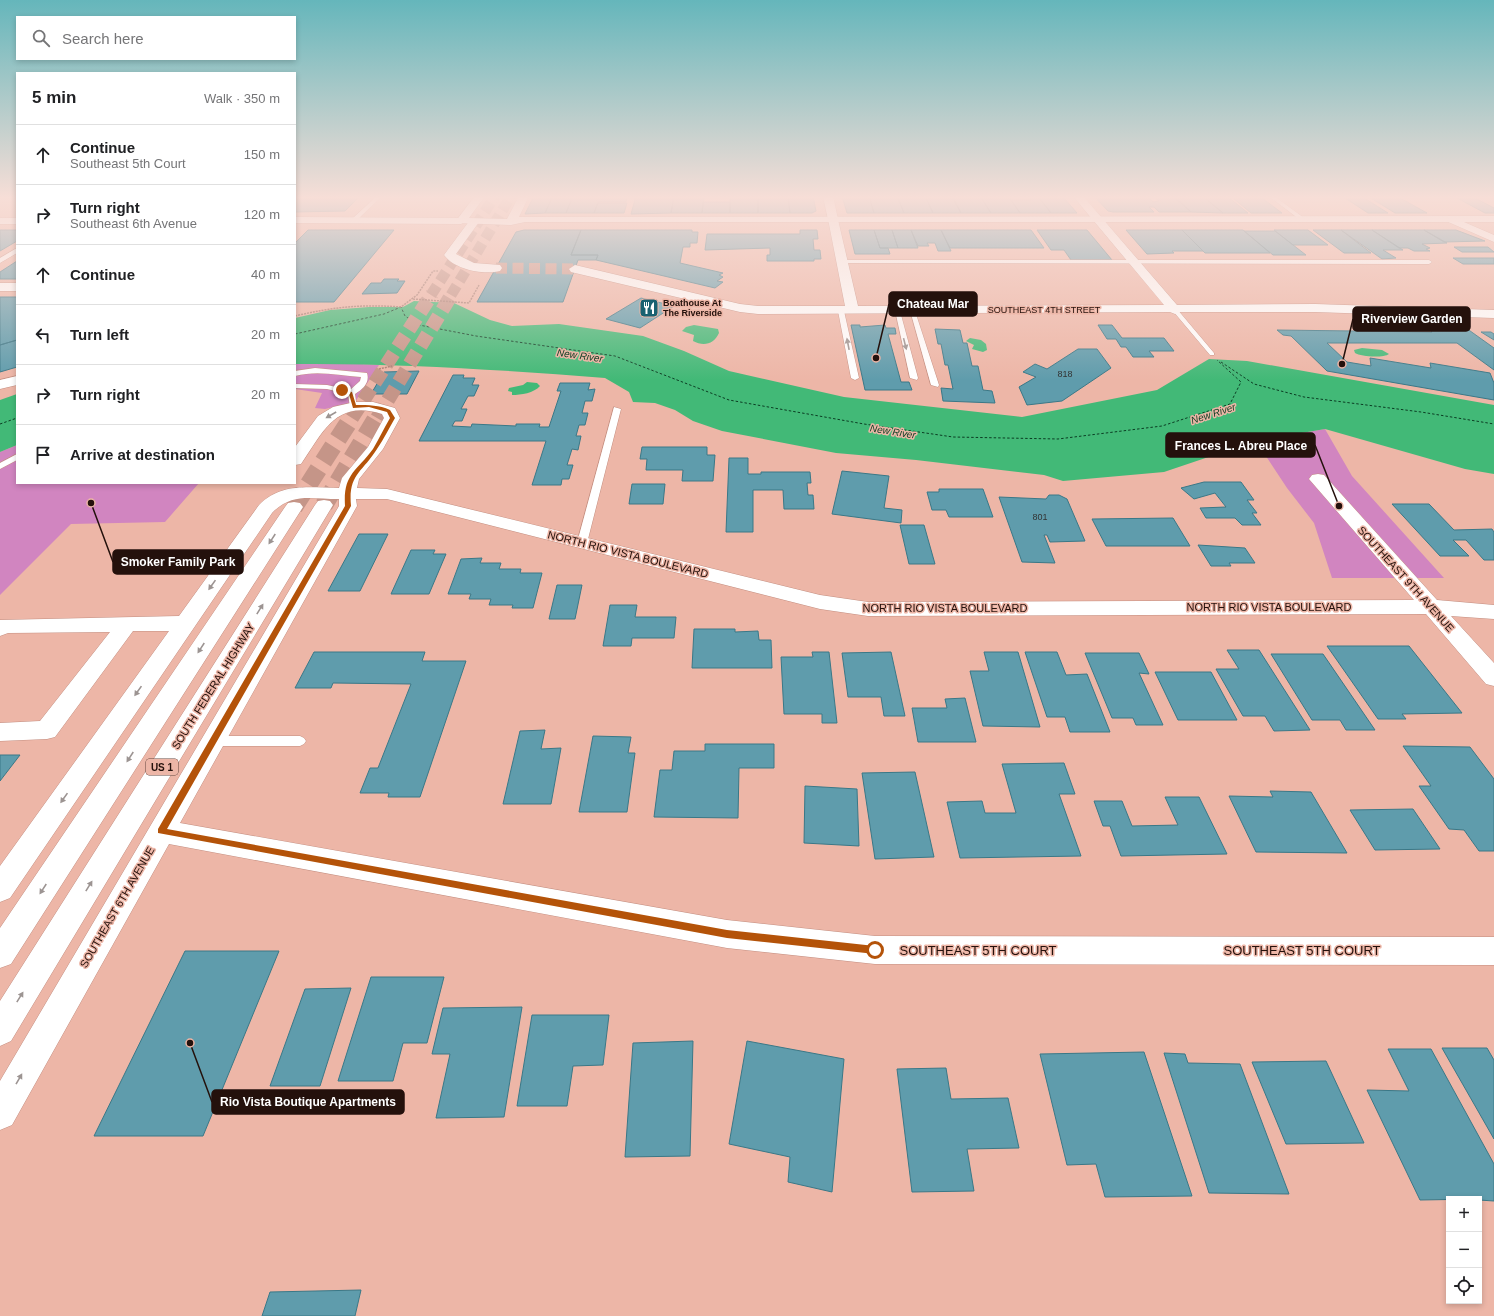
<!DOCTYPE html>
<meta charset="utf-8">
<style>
body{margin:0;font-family:Helvetica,sans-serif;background:#f6f6f6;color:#202124}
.controls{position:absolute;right:12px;bottom:12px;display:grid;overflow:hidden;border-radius:0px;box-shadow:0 2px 6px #0003}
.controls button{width:36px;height:36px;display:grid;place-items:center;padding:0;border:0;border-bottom:1px solid #e0e0e0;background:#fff;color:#202124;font:20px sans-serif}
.stop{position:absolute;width:12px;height:12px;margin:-9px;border:3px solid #b45309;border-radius:50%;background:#fff}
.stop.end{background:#b45309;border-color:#fff;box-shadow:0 1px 4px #0008}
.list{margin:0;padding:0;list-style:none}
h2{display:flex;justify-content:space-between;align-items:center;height:52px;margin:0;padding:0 16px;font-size:17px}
h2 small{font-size:13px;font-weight:400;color:#757577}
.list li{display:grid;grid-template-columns:26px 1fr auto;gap:12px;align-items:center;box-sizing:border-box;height:60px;padding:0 16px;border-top:1px solid #e0e0e0}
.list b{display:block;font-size:15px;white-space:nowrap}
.list p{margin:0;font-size:13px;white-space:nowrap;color:#757577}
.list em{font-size:13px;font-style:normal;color:#757577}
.icon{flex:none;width:22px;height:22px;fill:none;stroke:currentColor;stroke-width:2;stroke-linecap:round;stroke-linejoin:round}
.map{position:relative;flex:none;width:1494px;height:1316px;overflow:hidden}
.search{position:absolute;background:#fff;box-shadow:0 2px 6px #0003;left:16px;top:16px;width:280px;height:44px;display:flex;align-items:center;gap:10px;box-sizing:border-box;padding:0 14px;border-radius:0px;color:#757577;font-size:15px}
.panel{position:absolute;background:#fff;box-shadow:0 2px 6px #0003;left:16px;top:72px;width:280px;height:412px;border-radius:0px}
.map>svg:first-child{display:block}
</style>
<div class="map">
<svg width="1494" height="1316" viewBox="0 0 1494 1316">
<rect width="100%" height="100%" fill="#edb6a7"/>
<!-- green -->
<path fill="#d185c0" d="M342,363L379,365L355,402L325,409L315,408L322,393L295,389V364Z
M1325,429L1352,476L1444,578H1332L1314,523L1287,488L1256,441Z
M17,445V483H199L165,522L71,524L0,595V452Z"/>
<!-- water -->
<path fill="#42b977" d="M414,301L454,303L490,320L512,326L559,324L643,336L684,351L729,371L844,397L1022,417L1157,390L1209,359L1247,361L1494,405V474L1465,469L1325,429L1256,441L1164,472L1063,481L1044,475L916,460L836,453L722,431L693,421L675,410L655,403L633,402L629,392L605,378C502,370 398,363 295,364V318L330,310L369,307H403Z
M694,325L718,329L719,333C714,344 704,347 693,341L694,335L682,331L686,327Z
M970,338L981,340L986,344L987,350L983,352L972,349L974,345L966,341Z
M1362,348L1382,350L1389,354C1384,358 1361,357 1355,353L1354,350Z
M527,382L537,383L540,386C534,393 521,395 512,395V392L508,391L509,388L523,385Z
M17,394V445L0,452V400Z"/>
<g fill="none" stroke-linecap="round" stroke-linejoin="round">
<!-- ferry -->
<path stroke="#0b3d23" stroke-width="1" stroke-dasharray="2.5 2" stroke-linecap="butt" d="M295,334L384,314L401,307L405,316L419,325L476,336L615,356L729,400L864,424L953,437L1058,439L1162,426L1230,404L1241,382L1217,360
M1221,362L1254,384L1304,397L1421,412L1494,424
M0,424L17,418"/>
</g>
<!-- building -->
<path fill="#5f9cac" stroke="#3a7887" d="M295,196H360L345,211L295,212Z
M573,196H627L626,202H598L594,213H566Z
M636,196H674L671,213L631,214Z
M674,196L704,198L702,213H671Z
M730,196H758V213H730Z
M758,196H788L790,213H758Z
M788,196H813L816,211L812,213H790Z
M842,196H869L874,213H847Z
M869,196H897L904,213H874Z
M897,196H925L933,213H904Z
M933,196L952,197L961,213H933L926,198H934Z
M952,196H980L991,213H961Z
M980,196L1009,197L1020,213H991Z
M1028,196H1038L1051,213H1020L1011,200H1031Z
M1094,196H1147L1153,202L1159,201L1153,196H1174L1191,212H1159L1154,207H1149L1154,212H1113L1108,211Z
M1182,196H1202L1223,213L1191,212L1175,198H1184Z
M1342,196H1361L1388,213H1368Z
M1204,197H1228L1248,213H1223Z
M533,198H552L545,213L525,214Z
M552,198H572L566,213H545Z
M1039,198H1064L1077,213H1051Z
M1233,198H1262L1282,213H1251Z
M1371,198H1400L1427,213H1395Z
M1457,198H1475L1494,208V213H1485Z
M703,202H730V213H702Z
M598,203H627L624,213H594Z
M0,230H17V241L0,251Z
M308,230H394L334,302H295V243Z
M524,230H581L571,255H598L596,260H578L563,302H477L516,232Z
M581,230H692V232H698L697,243H690V247H683L680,263L723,273L719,275L723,277L717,281L723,282L715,288L596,260L598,255H571Z
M800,230H817L818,239H813L814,250H820L821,259H814V261H767V255H770V248L705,250L707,234H800Z
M849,230H874L880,248H888L890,254H855Z
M874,230H892L898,248H880Z
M892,230H911L918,248H898Z
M911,230H941L951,251H938L935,243H927L929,246H918Z
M941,230H1031L1044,248H950Z
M1037,230H1087L1112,260H1071L1064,250H1051Z
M1126,230H1182L1203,251H1172L1174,253L1147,254Z
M1182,230H1243L1270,253H1205Z
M1274,230H1308L1328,245H1293Z
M1313,230H1341L1371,253H1344Z
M1341,230H1372L1403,250H1383L1396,258L1382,259Z
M1372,230H1424L1447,243L1422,244L1430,248L1426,249L1430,251H1414L1408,248H1399Z
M1424,230H1456L1485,241L1444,242Z
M1244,231H1275L1306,255H1273Z
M1454,247H1488L1494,252H1462Z
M1453,258H1494V264H1463Z
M17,261V279H0V272Z
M384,279H399L397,281H405L397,293L362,294L371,283H381Z
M0,297H17V340L0,345Z
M641,298L674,306L640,328L606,319Z
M851,325H860V327L885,325L886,328H895L896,334H888L901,382H909L912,390H865Z
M1098,325H1112L1122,338H1164L1174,351H1149L1154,357H1133L1126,347H1121L1116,339H1107Z
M1428,328H1466L1494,348V370L1457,343H1327L1347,362L1371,366L1370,358L1431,368L1430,363L1490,373L1494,383V400L1327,371L1291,336L1283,335L1277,330L1432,332Z
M935,329L960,330L963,343H967L972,366H978L983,390L992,391L995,403L943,401L941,388L953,389L948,365H945L941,344H938Z
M1481,332H1491L1494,334V340Z
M17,340V367L0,372V345Z
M1078,349H1097L1111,368L1062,401L1027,405L1019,387L1036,377L1023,372L1035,364L1047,369Z
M419,371L407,394H371L384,372Z
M453,375H464L463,378H475L472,385H479L474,396H468L461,409H467L462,421H455L452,426L471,427L472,424L516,426V424H540L539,427H549L561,391H557L560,383H590L588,390L595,389L592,401H585L582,413H588L585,425H579L576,436H581L578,450L572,449L567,465H573L569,479H562L561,485H532L546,441H419Z
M642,447H707V455H715L713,481H682L683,470H646L647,459H640Z
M729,458H748V474H761V472H810L811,483H807L808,495H813L814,509H784L783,490H753V532H726Z
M842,471L889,476L884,508L902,510L901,523L832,514Z
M1204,482H1241L1254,500H1247L1257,513H1252L1261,525H1242L1235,518H1206L1200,508L1226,507L1215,493L1194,499L1181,488Z
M632,484H665L663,504H629Z
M939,489H983L993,517H949L946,510H932L927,492H939Z
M1049,495H1059L1067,499L1085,541L1050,542L1047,535H1044L1055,563L1022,562L999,497L1046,499Z
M1392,504H1429L1454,530L1492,529L1494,532V560H1484L1466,540H1453L1469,556H1440Z
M1173,518L1190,546H1106L1092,519Z
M900,525H924L935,564H909Z
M359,534H388L360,591H328Z
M1198,545L1245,548L1255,563H1229L1231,566H1211Z
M411,550H435L433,554H446L429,594H391Z
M482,558L480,563H501L499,569H521L520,573H542L533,608H512L513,605H489L491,599H469L471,594H448L461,559Z
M557,585H582L575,619H549Z
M610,605H637L635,617H676L674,638H632L631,646H603Z
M694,629H735V632L758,631L759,640H771L772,668H692Z
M1327,646H1409L1462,713L1402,714L1406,719H1378Z
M1227,650H1259L1310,730L1274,731L1265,716H1243L1216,669H1239Z
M314,652H425L422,661H466L420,797H388L389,793H360L370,768H378L411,684L333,683L331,688H295Z
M812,652H829L837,723H822V714H784L781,657H813Z
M891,652L905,716H884L881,697H848L842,653Z
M984,652H1018L1040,727L983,726L970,671H989Z
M1025,652H1057L1066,675L1087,674L1110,732H1070L1065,717H1047Z
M1085,653H1139L1149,674L1139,673L1163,725H1136L1133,718H1112Z
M1271,654H1323L1375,730H1346L1340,720H1312Z
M1155,672H1211L1237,720H1178Z
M965,698L976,742H918L912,708H947L945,699Z
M545,730L541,749L561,748L551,804H503L520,731Z
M593,736L631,737L628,753H635L627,812H579Z
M705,744H774V768H739L738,818L654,817L660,770H672L674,751H705Z
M1403,746L1470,747L1494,779V851H1479L1464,830L1449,829L1419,786H1431Z
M0,755H20L0,781Z
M1064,763L1075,794H1059L1081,856L960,858L947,802L982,801L985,813H1016L1002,764Z
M915,772L934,857L875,859L862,773Z
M805,786L857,789L859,846L804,843Z
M1270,791L1311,792L1347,853L1256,852L1229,796L1273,797Z
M1165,797H1199L1227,854L1121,856L1110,826H1103L1094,801H1122L1132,826L1178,825Z
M1413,809L1440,849L1375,850L1350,810Z
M185,951H279L203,1136H94Z
M371,977H444L427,1043H403L393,1081H338Z
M351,988L320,1086H270L305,989Z
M522,1007L504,1117L436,1118L450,1054H432L443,1008Z
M532,1015H609L603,1065L573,1066L567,1106H517Z
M693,1041L690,1156L625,1157L633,1043Z
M747,1041L844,1059L832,1192L788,1182L790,1157L729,1144Z
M1442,1048H1487L1494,1060V1139Z
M1388,1049H1431L1494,1164V1201L1479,1200V1199L1420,1200L1367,1090L1409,1091Z
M1144,1052L1192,1196L1105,1197L1096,1164L1067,1165L1040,1054Z
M1164,1053L1185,1054L1188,1063L1240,1064L1289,1194L1209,1193Z
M1326,1061L1364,1143L1286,1144L1252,1062Z
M946,1068L951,1099L1008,1098L1019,1148L967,1149L974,1191L912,1192L897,1069Z
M361,1290L355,1316H262L270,1292Z"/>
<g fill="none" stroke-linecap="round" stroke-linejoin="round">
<!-- minor-tunnel -->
<path stroke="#c59588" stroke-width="11" stroke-dasharray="11 5.5" stroke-linecap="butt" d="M496,268L575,269"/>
<!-- primary-tunnel-far2 -->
<path stroke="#c59588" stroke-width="11" stroke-dasharray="11 5.5" stroke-linecap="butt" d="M431,295L495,196
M451,295L511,196"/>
<!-- primary-tunnel-far1 -->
<path stroke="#c59588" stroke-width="14" stroke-dasharray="14 7" stroke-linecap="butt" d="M352,418L432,294
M377,418L452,294"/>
<!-- primary-tunnel -->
<path stroke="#c59588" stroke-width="18" stroke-dasharray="18 9" stroke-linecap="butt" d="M324,505L377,417
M294,507L352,417"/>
<!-- service casing -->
<g stroke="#c38e80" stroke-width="1">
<path id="service" d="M377,196H382L356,221H352V219Z
M1269,196H1274L1304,218L1299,219Z
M17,248V253L0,263V258Z
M843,260H1429L1432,262L1429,264L841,263V261Z
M841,309L844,311L859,378L855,380L851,378L838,311Z
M1173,309H1177L1214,353V355H1210L1173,311Z
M895,310L900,311L918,378L917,380L910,378Z
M910,310L915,311L939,385L938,387L931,385Z
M315,368L367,373C370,383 363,389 355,394L357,409L350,407L348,394L327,389L295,388V384L327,385L350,390L360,381L361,377C338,375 316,370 295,376V371Z
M614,407L621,409L587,543L582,546L577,543Z
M17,454V460L0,469V463Z
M213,736H300L304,738L306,741L304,744L300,746H213L209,744L207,741L209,738Z"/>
</g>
<!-- minor casing -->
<g stroke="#c38e80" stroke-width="1">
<path id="minor" d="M1073,196H1083L1177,305L1315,304L1494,310V318L1315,312H1180L1175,314L1170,312L758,314L740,312L571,272L569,269L575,265L740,304L758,306H845L829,224L834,221L839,224L858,306L1164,305Z
M1450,216L1494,235V242L1446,221L1445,219L1446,217Z
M474,219L479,222L456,254L474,263L500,265L502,268L500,271C484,275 455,270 444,255L470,220Z
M0,283H17V291H0Z
M17,376V385L0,389V380Z
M355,402H373L395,408L400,418L383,449L359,479L357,488L387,489L820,595L868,602L1414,600L1309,479L1312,475L1318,474L1324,475L1437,600L1494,605V619L1451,616L1494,663V686L1486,684L1426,614L868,616L820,609L387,499H356L357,506L180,823L727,920L875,936L1494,937V965L875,964L727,948L169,844L12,1125L0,1130V1081L339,506V499C311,499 292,492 272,513L10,898L0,902V866L169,631H133L55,737L47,739L0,741V723L40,721L110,632L8,633L0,636V620L179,616L259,505C282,482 309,488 339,488L342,478L368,447L384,418L382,414C336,399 323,432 301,464L295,465V447L318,416L333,407Z"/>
</g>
<!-- secondary casing -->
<g stroke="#c38e80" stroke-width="1">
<path id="secondary" d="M823,196H833L839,224L838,226L834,227L829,224Z
M295,217L461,218L466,221L461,224L295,223Z
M0,218H17V224H0Z"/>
</g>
<!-- primary casing -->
<g stroke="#c38e80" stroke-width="1">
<path id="primary" d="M475,196H485L469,218L507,219L519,196H529L519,217L1494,216V222H525L511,225L457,223L456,221Z
M324,500L330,501L333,505L11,1041L0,1046V1001L315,505L318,501Z
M294,502L300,503L303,507L11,964L0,968V928L285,507L288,503Z"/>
</g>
<!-- path -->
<path stroke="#ac8175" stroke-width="1.5" stroke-dasharray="2 1" stroke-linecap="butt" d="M413,299L469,303L479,285
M295,316C333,307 362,304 401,307L417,295L433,271H438
M379,369L392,366"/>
<!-- service -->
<use href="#service" fill="#fff" fill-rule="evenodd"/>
<!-- minor -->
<use href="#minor" fill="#fff" fill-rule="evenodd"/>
<!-- secondary -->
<use href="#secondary" fill="#fff" fill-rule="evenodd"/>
<!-- primary -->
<use href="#primary" fill="#fff" fill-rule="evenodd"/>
</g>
<!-- one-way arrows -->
<defs><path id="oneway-solid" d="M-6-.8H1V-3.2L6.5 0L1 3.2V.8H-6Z"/></defs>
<g fill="#9c9492">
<use href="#oneway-solid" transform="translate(848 344) rotate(-101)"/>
<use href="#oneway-solid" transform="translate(905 344) rotate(76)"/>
<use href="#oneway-solid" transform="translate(331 415) rotate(150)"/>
<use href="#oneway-solid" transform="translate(272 539) rotate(123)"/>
<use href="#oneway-solid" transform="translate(212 585) rotate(125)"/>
<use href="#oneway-solid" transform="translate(260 609) rotate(-58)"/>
<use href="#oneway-solid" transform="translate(201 648) rotate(123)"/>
<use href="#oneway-solid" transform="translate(138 691) rotate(125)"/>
<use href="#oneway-solid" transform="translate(130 757) rotate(123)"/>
<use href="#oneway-solid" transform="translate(64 798) rotate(125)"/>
<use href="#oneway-solid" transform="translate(89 886) rotate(-58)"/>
<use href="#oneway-solid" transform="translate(43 889) rotate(123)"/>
<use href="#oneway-solid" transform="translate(20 997) rotate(-58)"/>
<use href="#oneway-solid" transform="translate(19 1079) rotate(-60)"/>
</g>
<!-- sky -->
<linearGradient id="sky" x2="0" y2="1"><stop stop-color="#65b6bb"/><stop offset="0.52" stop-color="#f7ded7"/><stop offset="1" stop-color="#f7ded7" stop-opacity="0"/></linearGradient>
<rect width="1494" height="380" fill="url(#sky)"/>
<!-- route -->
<path fill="#b45309" d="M340,389L352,392L356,405C369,405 379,405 390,410L395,418C389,428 384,439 377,449C362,473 348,474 351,506L167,829L727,930L875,946L880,950L878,953L875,954L727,938L158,833V829L345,506C343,474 356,472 373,449C379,439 384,428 390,418L387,412L369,407L353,408L349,394L340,391Z"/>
<!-- icons -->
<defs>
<g id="restaurant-square" transform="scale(1)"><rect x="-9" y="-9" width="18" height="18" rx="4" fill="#196171" stroke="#edb6a7"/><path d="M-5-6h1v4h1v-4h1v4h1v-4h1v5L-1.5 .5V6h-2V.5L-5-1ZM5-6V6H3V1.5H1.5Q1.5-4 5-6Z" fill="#fff"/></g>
</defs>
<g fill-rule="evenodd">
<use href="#restaurant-square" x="649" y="308"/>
</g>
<g text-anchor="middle" stroke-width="3" stroke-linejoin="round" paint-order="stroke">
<!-- far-poi labels -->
<g font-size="9" font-weight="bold" fill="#24110c" stroke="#edb6a7" text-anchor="start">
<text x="663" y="306">Boathouse At<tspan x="663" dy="10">The Riverside</tspan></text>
</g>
<!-- far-street labels -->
<g font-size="9" fill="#24110c" stroke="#edb6a7">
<text x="1044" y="313">SOUTHEAST 4TH STREET</text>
</g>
<!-- number labels -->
<g font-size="9" fill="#333434">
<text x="1065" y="377">818</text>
<text x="1040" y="520">801</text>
</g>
<!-- far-water labels -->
<g font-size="10" font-style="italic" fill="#0b3d23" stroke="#edb6a7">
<text transform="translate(580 355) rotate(8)" y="4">New River</text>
<text transform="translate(1213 413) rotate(-18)" y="4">New River</text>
<text transform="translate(893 431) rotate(9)" y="4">New River</text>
</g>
<!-- shield labels -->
<rect fill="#edb6a7" stroke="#60423a" stroke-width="1" x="146" y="759" width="32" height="16" rx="3"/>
<g font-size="10" font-weight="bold" fill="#24110c">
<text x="162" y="771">US 1</text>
</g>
<!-- street labels -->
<g font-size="11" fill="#24110c" stroke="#edb6a7">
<text transform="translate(628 554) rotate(14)" y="4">NORTH RIO VISTA BOULEVARD</text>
<text transform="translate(1406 579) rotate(48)" y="4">SOUTHEAST 9TH AVENUE</text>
<text x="1269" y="611">NORTH RIO VISTA BOULEVARD</text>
<text x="945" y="612">NORTH RIO VISTA BOULEVARD</text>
<text transform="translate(213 686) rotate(-58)" y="4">SOUTH FEDERAL HIGHWAY</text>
<text transform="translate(117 907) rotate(-60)" y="4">SOUTHEAST 6TH AVENUE</text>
</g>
<!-- near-street labels -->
<g font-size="13" fill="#24110c" stroke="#edb6a7">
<text x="978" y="955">SOUTHEAST 5TH COURT</text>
<text x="1302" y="955">SOUTHEAST 5TH COURT</text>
</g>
</g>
<!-- callouts -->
<path fill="none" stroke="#24110c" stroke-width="1.5" d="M876 358L889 304M1342 364L1353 319M1339 506L1315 445M91 503L113 562M190 1043L212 1102"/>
<g fill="#24110c" stroke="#edb6a7" stroke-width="1.5">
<circle cx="876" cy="358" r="4"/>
<circle cx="1342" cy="364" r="4"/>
<circle cx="1339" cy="506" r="4"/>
<circle cx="91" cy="503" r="4"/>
<circle cx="190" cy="1043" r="4"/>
</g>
<g fill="#24110c" stroke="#24110c" stroke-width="1.5">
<rect x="889" y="292" width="88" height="24" rx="4"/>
<rect x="1353" y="307" width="117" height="24" rx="4"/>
<rect x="1166" y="433" width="149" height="24" rx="4"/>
<rect x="113" y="550" width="130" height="24" rx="4"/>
<rect x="212" y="1090" width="192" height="24" rx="4"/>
</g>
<g font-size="12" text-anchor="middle" font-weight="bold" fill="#fff">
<text x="933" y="308">Chateau Mar</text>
<text x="1412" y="323">Riverview Garden</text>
<text x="1241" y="450">Frances L. Abreu Place</text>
<text x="178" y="566">Smoker Family Park</text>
<text x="308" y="1106">Rio Vista Boutique Apartments</text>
</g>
</svg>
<div class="controls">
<button>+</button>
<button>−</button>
<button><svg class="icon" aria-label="locate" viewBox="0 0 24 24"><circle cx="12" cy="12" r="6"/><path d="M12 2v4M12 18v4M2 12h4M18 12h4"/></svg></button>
</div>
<div class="stop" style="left:875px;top:950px"></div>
<div class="stop end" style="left:342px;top:390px"></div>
<div class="search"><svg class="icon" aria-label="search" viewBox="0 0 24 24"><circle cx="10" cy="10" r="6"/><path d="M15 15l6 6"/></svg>Search here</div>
<section class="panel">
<h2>5 min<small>Walk · 350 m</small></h2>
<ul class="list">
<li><svg class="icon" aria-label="ahead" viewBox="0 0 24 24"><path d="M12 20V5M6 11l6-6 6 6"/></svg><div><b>Continue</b><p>Southeast 5th Court</p></div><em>150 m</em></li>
<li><svg class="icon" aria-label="right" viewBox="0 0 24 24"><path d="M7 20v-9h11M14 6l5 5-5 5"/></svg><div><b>Turn right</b><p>Southeast 6th Avenue</p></div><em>120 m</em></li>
<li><svg class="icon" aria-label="ahead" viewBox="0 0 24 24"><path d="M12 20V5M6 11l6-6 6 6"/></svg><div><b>Continue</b></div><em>40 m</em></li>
<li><svg class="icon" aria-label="left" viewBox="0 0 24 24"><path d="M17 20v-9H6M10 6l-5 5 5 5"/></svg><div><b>Turn left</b></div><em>20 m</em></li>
<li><svg class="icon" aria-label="right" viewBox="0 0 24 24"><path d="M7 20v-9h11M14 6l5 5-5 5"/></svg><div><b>Turn right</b></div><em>20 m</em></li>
<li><svg class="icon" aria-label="arrive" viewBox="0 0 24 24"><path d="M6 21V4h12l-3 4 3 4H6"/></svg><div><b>Arrive at destination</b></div></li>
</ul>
</section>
</div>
